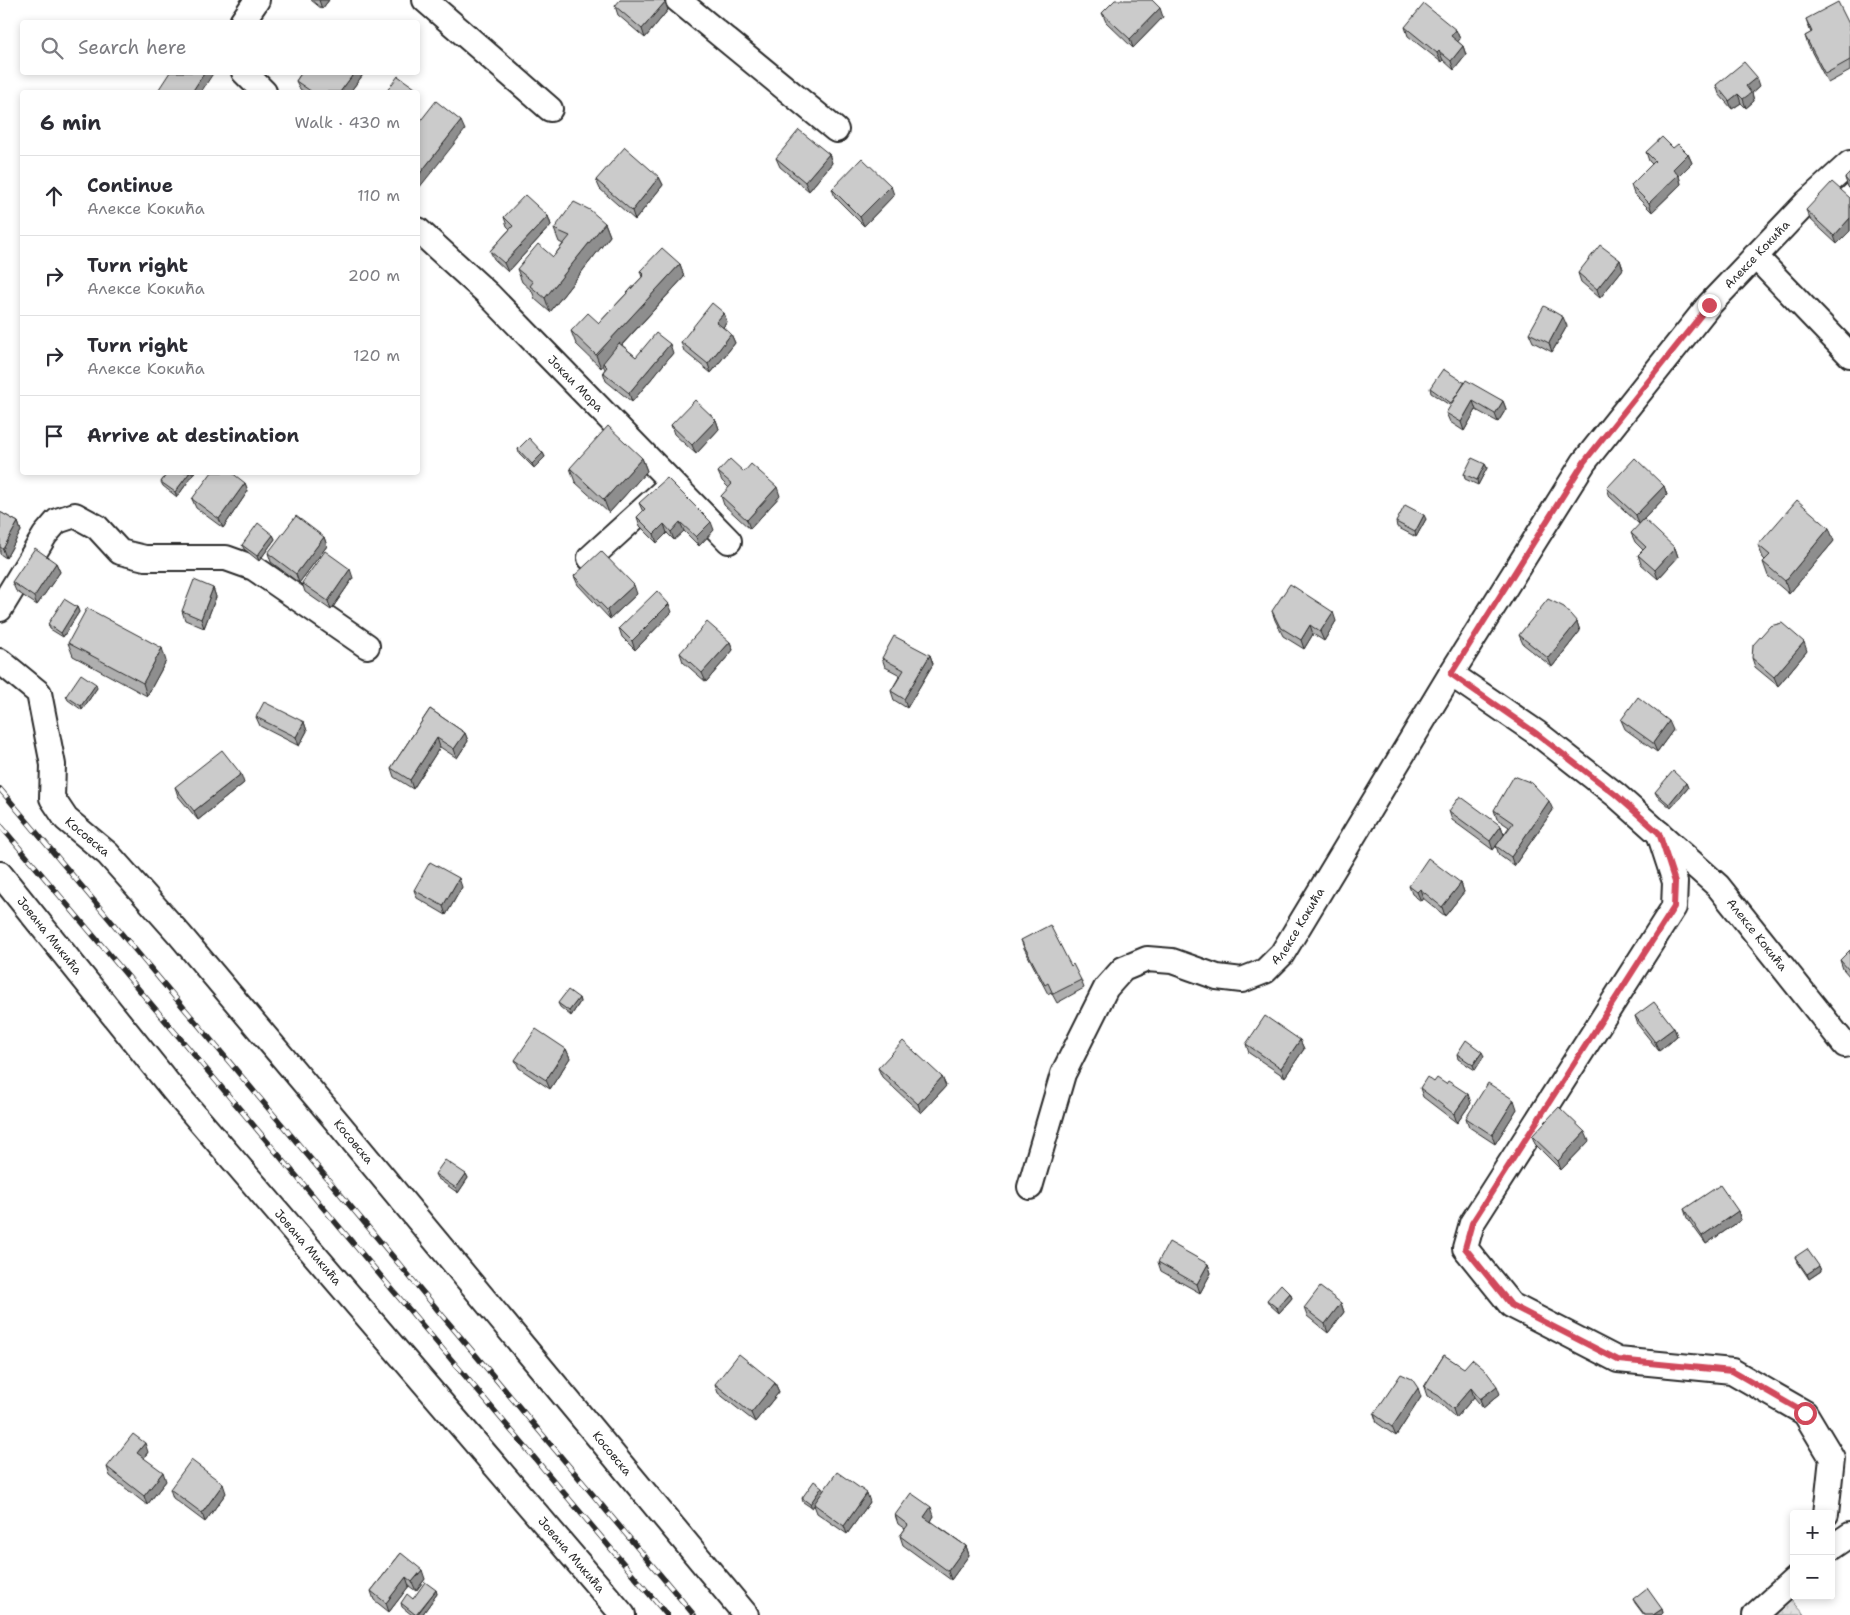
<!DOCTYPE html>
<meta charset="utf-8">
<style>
body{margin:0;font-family:"Shantell Sans",sans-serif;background:#f2f2f3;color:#2b2b33}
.controls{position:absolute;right:15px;bottom:15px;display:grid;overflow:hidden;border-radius:5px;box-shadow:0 2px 8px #0003}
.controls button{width:45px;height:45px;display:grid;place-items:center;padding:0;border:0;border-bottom:1px solid #e1e1e2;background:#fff;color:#2b2b33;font:25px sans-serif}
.stop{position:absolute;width:15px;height:15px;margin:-11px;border:4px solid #d1495b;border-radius:50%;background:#fff}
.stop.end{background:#d1495b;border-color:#fff;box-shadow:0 1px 5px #0008}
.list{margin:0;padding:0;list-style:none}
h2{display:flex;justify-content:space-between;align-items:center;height:65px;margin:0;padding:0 20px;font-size:21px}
h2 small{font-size:16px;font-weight:400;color:#7c7c81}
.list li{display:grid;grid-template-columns:32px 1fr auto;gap:15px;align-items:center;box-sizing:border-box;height:80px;padding:0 20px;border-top:1px solid #e1e1e2}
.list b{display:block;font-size:19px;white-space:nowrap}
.list p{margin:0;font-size:16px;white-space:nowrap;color:#7c7c81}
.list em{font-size:16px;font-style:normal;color:#7c7c81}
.icon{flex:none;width:28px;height:28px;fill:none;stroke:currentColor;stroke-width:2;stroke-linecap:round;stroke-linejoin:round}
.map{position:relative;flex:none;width:1850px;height:1615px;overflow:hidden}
.search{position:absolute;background:#fff;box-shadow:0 2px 8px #0003;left:20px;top:20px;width:400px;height:55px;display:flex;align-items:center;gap:12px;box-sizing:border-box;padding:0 18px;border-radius:5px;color:#7c7c81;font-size:19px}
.panel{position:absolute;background:#fff;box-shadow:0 2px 8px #0003;left:20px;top:90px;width:400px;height:385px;border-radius:5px}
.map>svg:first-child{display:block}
</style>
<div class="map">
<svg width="1850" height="1615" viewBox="0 0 1850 1615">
<defs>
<pattern id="grass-dots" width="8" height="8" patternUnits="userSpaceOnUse" patternTransform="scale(1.25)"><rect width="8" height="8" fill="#e0e0e0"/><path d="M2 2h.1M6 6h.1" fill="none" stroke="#c0c0c0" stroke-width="1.8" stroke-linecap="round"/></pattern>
</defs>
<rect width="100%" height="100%" fill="#fff"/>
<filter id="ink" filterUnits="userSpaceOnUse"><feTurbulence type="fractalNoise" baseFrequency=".02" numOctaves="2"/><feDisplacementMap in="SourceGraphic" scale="10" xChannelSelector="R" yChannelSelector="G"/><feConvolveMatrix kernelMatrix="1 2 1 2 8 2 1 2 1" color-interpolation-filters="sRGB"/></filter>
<g filter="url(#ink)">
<!-- grass -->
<path fill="url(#grass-dots)" stroke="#868686" d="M1789,1597L1805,1615H1771Z"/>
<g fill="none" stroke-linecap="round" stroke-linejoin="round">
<!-- street casing -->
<g stroke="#2b2b2b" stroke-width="28">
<g id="street">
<path d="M425,0L550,109"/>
<path d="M678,0L836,130"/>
<path d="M242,22L257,0"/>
<path d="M244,72L264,92"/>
<path id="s1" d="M418,230L488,294L729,541"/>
<path d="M1755,256L1850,355"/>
<path d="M590,558L667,488"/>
<path d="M0,609L45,535L57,521L75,515L97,527L120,552L145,558H226L254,568L367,646"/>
<path id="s2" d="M0,661L39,693L53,765L52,798L66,819L108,854L180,935L338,1123L746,1615"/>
<path id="s3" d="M1451,674L1537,733L1616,795L1718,886L1845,1045"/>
<path d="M1659,833L1675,882L1674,907L1472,1223L1465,1248L1511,1305L1618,1360L1732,1371L1805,1413L1832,1458L1826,1514"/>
<path id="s4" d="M0,874L175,1092L623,1615"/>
<path id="s5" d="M1030,1187L1063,1074L1106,988L1123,969L1147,959L1172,961L1217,977L1242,980L1265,971L1282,954L1451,674L1584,462L1709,305L1807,202L1850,163"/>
<path d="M1831,1548L1850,1535"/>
<path d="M1755,1615L1794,1580"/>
</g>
</g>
<!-- street -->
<use href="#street" stroke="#fff" stroke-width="24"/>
<!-- rail casing -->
<g stroke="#2b2b2b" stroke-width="5.5">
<path id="rail" d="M0,789L694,1615
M0,825L667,1615"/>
</g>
<!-- rail -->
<use href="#rail" stroke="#fff" stroke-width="4" stroke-dasharray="11" stroke-linecap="butt"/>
</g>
<!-- wall -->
<path fill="#afafaf" stroke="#2b2b2b" d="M311,0H329L322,9Z
M665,2L668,10L645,38L618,15L615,6Z
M1102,13L1163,17L1133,48L1106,22Z
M1806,19L1850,26V71L1828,83L1808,45L1805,36L1811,33Z
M1405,27L1456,30L1460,39L1457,41L1463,46L1466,55L1454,70L1443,60L1441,62L1408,36Z
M302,72H365L350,92H304L300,89L296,81Z
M1716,85L1760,86L1752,93L1754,101L1746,108L1741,103L1732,109L1719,94Z
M1673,148L1688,154L1692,163L1679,176L1681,184L1652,212L1634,194L1631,185L1652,164L1649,161L1646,152Z
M829,154L832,163L809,191L780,167L776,158Z
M1850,173V189L1848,187L1845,178Z
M659,177L663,185L635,220L600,189L596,180Z
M832,189L894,195L864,226L835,197Z
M1850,198V231L1837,244L1810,219L1806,210Z
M548,216L551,225L508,272L494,259L490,251L510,229L507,226L504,217Z
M605,223L610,236L550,312L535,299L532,291L522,282L517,269L553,257L563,244L559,242L554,229Z
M1620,260L1623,269L1600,298L1581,282L1578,273Z
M680,264L684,277L622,345L636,357L673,353L632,402L606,381L603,372L605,369L603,365L601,368L576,344L571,331L599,323L642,277L640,271Z
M724,313L727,322L723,327L731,334L735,343L711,373L684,351L681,342Z
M1567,326L1552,352L1533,342L1529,333Z
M1464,383L1503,401L1506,409L1498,422L1476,410L1464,431L1450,422L1446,413L1451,406L1431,393L1430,388Z
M716,420L719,429L696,454L674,434L671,425Z
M518,449L543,453L545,457L534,468L519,453Z
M642,458L647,471L609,513L575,482L570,468Z
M1485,464L1487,468L1478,485L1465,479L1464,474Z
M168,472H195L177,497L163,486L161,482Z
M718,472H744L780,496L750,529L724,505L721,496L729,488L722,481Z
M245,483L248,491L223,528L196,508L192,499Z
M1664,486L1667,495L1639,524L1610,497L1607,488Z
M639,503L714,530L699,546L684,531L674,540L667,533L657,543L640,526L637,517L643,512Z
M0,512L18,522L21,531L6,558L0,554Z
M1426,519L1416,537L1397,527L1396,522Z
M1631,533L1675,548L1678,557L1658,579L1641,564L1638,555L1643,550L1635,542Z
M273,535L275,539L259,561L244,549L242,545Z
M324,537L327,546L299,583L271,562L268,553Z
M1834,541L1789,594L1768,576L1763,562L1765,560L1763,558L1758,545Z
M56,563L60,572L37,605L16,591L12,582Z
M574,576L637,594L610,619L578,585Z
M353,578L331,610L305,592L302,583Z
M213,588L216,597L204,628L185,620L182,611Z
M77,607L79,612L63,637L50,629L48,624Z
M1272,611L1336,621L1324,641L1313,634L1304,649L1283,636L1275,620Z
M672,612L635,650L622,637L619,628Z
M1577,622L1580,631L1552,667L1523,644L1519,635Z
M730,642L733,650L706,682L683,662L680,653Z
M68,643L166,661L147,696L73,656Z
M1807,651L1778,686L1755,667L1752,658Z
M930,655L933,664L907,708L894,700L891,691L900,675L885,667L882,658Z
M97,688L82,710L68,700L66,696Z
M430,709L465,733L468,741L457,758L440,747L413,789L394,777L391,768Z
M256,717L304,722L307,731L299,746L260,726Z
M1621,720L1673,730L1657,752L1625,729Z
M244,783L198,820L178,796L175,787Z
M1686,783L1688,788L1671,808L1657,796L1655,792Z
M1494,810H1553L1514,866L1499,855L1496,846L1509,827L1497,819Z
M1449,811L1501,826L1504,835L1493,850L1452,820Z
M1461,883L1464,892L1445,916L1423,898L1421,901L1412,894L1409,886Z
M462,887L446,915L417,898L414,890Z
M1021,940L1071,966L1081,980L1084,988L1057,1003L1051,992L1048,994L1024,948Z
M1850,950V977L1843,969L1840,960Z
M579,998L580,1002L571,1016L560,1007L558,1003Z
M1635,1016L1674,1028L1677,1036L1659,1051L1638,1025Z
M1300,1040L1304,1049L1285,1077L1249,1053L1246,1044Z
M566,1049L570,1058L550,1089L519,1068L515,1060Z
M1457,1054L1484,1056L1475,1070L1458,1059Z
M878,1068L942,1077L946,1086L921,1113L882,1077Z
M1434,1082L1471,1103L1457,1123L1423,1097L1420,1088Z
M1517,1109L1495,1144L1469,1127L1466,1118Z
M1532,1136L1589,1141L1561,1170L1535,1144Z
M435,1174H466L468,1178L458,1193L437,1178Z
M1684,1209L1738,1211L1741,1220L1706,1244L1687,1218Z
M1795,1257L1819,1266L1821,1271L1809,1279L1797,1261Z
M1158,1262L1208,1264L1211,1273L1200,1293L1161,1271Z
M1290,1293L1292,1298L1279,1313L1269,1304L1267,1300Z
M1341,1303L1344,1312L1328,1333L1307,1316L1304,1308Z
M1444,1355L1500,1394L1483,1408L1474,1397L1456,1418L1442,1405L1427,1396L1424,1387Z
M775,1383L779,1392L755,1422L718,1393L715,1384Z
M1421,1397L1396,1436L1377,1423L1374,1414Z
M148,1452L144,1458L166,1481L147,1505L110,1476L107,1467Z
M170,1489L226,1493L205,1522L173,1498Z
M824,1491L870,1502L847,1534L817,1513L814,1505L812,1508L803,1502L802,1498Z
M895,1515L934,1516L931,1521L966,1546L969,1555L951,1580L903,1545L900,1536L905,1529L898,1524Z
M401,1553L425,1579L416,1591L409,1586L389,1612L374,1600L371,1591Z
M436,1590L437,1594L422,1615H412L402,1607L401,1603Z
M1633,1599L1662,1609L1663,1613L1661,1615H1644L1635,1603Z"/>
<!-- shaded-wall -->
<path fill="#8e8e8e" stroke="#2b2b2b" d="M319,0H329L322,9Z
M665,2L668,10L645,38L642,29Z
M1160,8L1163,17L1133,48L1130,39Z
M1456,30L1460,39L1455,45L1451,36Z
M1463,46L1466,55L1454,70L1451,61Z
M1439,51L1443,60L1441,62L1437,53Z
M205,72H214L201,92H192Z
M355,72H365L350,92H340Z
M1757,77L1760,86L1752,93L1754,101L1746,108L1743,99L1746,86Z
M415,88L417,92H411Z
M1738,94L1741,103L1732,109L1729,101Z
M461,121L465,130L419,188L418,184V176Z
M829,154L832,163L809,191L805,182Z
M1688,154L1692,163L1679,176L1681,184L1652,212L1649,203L1673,169Z
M659,177L663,185L635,220L632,211Z
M891,186L894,195L864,226L860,217Z
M548,216L551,225L508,272L504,263Z
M1850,218V231L1837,244L1834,236Z
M605,223L610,236L550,312L545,298Z
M1620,260L1623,269L1600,298L1597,289Z
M680,264L684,277L604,364L603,363V365L601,368L596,355Z
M724,313L727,322L720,331L716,322Z
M1563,317L1567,326L1552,352L1549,343Z
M731,334L735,343L711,373L708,364Z
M670,344L673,353L632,402L629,393Z
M1473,401L1476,410L1464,431L1461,422Z
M1503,401L1506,409L1498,422L1495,414Z
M716,420L719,429L696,454L692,445Z
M543,453L545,457L534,468L532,464Z
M642,458L647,471L609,513L604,500Z
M1485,464L1487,468L1478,485L1477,480Z
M190,472H195L177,497L175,492Z
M245,483L248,491L223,528L219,519Z
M1664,486L1667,495L1639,524L1636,515Z
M777,487L780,496L750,529L747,520Z
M1424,515L1426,519L1416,537L1415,532Z
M18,522L21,531L6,558L3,549Z
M680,522L684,531L674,540L671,532Z
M711,522L714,530L699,546L696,537Z
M664,524L667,533L657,543L654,534Z
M1829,528L1834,541L1789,594L1785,581Z
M273,535L275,539L259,561L257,556Z
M324,537L327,546L299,583L296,574Z
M1675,548L1678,557L1658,579L1655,570Z
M56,563L60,572L37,605L34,597Z
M350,569L353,578L331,610L328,601Z
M634,585L637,594L610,619L607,610Z
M213,588L216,597L204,628L201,619Z
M669,604L672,612L635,650L632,641Z
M77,607L79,612L63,637L61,633Z
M1333,612L1336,621L1324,641L1320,632Z
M1577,622L1580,631L1552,667L1548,658Z
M1310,625L1313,634L1304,649L1301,640Z
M730,642L733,650L706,682L702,673Z
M1804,642L1807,651L1778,686L1774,677Z
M162,648L166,661L147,696L143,683Z
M930,655L933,664L907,708L904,699Z
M96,684L97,688L82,710L81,706Z
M1669,721L1673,730L1657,752L1653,743Z
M304,722L307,731L299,746L296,737Z
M465,733L468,741L457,758L454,749Z
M437,738L440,747L413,789L410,780Z
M241,774L244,783L198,820L194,811Z
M1686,783L1688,788L1671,808L1669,804Z
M1549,801L1553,810L1514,866L1511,857Z
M1501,826L1504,835L1493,850L1490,841Z
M459,878L462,887L446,915L443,906Z
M1461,883L1464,892L1445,916L1442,907Z
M1420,889L1423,898L1421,901L1417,892Z
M579,998L580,1002L571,1016L569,1011Z
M1674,1028L1677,1036L1659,1051L1655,1042Z
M1300,1040L1304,1049L1285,1077L1281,1068Z
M566,1049L570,1058L550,1089L546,1080Z
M1482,1052L1484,1056L1475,1070L1473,1065Z
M942,1077L946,1086L921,1113L918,1104Z
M1468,1094L1471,1103L1457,1123L1454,1114Z
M1514,1100L1517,1109L1495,1144L1492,1135Z
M1585,1132L1589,1141L1561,1170L1558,1161Z
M466,1174L468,1178L458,1193L456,1188Z
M1738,1211L1741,1220L1706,1244L1702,1236Z
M1208,1264L1211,1273L1200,1293L1197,1284Z
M1819,1266L1821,1271L1809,1279L1807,1274Z
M1290,1293L1292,1298L1279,1313L1277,1308Z
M1341,1303L1344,1312L1328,1333L1325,1324Z
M775,1383L779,1392L755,1422L751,1413Z
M1497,1386L1500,1394L1483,1408L1480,1399Z
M1418,1388L1421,1397L1396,1436L1392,1427Z
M1471,1388L1474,1397L1456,1418L1453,1409Z
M145,1443L148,1452L141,1461L137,1453Z
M163,1472L166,1481L147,1505L144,1496Z
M223,1484L226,1493L205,1522L202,1513Z
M822,1487L824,1492L812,1508L810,1504Z
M867,1493L870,1502L847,1534L844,1526Z
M931,1507L934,1516L928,1526L924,1517Z
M966,1546L969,1555L951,1580L948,1571Z
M422,1570L425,1579L416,1591L412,1582Z
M406,1577L409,1586L389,1612L386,1603Z
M436,1590L437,1594L422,1615H417Z
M1662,1609L1663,1613L1661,1615H1653Z"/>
<!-- building -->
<path fill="#cbcbcb" stroke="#2b2b2b" d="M620,0H663L665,2L642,29L615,6Z
M1115,0H1152L1160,8L1130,39L1102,13Z
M1838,2L1850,26V60L1825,74L1805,36L1812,32L1806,19Z
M1424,4L1456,30L1451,36L1463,46L1451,61L1439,51L1437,53L1405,27Z
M1744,62L1757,77L1746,86L1751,93L1743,99L1738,94L1729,101L1716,85Z
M170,72H205L192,92H157Z
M302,72H355L340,92H312L296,81Z
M398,76L415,88L411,92H386Z
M436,101L461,121L418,176V124Z
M799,130L829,154L805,182L776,158Z
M1662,137L1673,148L1678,144L1688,154L1673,169L1678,175L1649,203L1631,185L1655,161L1646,152Z
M625,147L659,177L632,211L596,180Z
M862,158L891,186L860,217L832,189Z
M1850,173V184L1845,178Z
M1832,182L1850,198V218L1834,236L1806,210Z
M525,195L548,216L504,263L490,251L513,226L504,217Z
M574,202L590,210L605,223L545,298L530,286L533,282L517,269L538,244L553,257L570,236L554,229Z
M1600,245L1620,260L1597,289L1578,273Z
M662,248L680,264L596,355L571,331L588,313L599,323L644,275L640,271Z
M712,303L724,313L716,322L731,334L708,364L681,342Z
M1544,306L1563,317L1549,343L1529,333Z
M656,333L670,344L629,393L603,372L607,367L603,363L619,343L636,357Z
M1443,369L1465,383L1451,403L1430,388Z
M1466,380L1503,401L1495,414L1473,401L1461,422L1446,413Z
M695,400L716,420L692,445L671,425Z
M608,426L642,458L604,500L570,468Z
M529,438L543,453L532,464L518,449Z
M1472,458L1485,464L1477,480L1464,474Z
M1635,458L1664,486L1636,515L1607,488Z
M730,459L744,472L751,464L777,487L747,520L721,496L732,484L718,472Z
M168,472H190L175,492L161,482Z
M212,472H231L245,483L219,519L192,499Z
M667,478L711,522L696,537L680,522L671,532L664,524L654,534L637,517L645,509L639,503Z
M1797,500L1829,528L1785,581L1763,562L1770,555L1758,545Z
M1405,505L1424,515L1415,532L1396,522Z
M0,512L18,522L3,549L0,547Z
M296,516L324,537L296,574L268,553Z
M1644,519L1675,548L1655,570L1638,555L1646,547L1631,533Z
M258,523L273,535L257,556L242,545Z
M35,548L56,563L34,597L12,582Z
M325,551L350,569L328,601L302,583Z
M601,551L634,585L607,610L574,576Z
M194,580L213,588L201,619L182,611Z
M1290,584L1333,612L1320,632L1310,625L1301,640L1280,627L1272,611Z
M657,591L669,604L632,641L619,628Z
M64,599L77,607L61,633L48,624Z
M1548,599L1564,607L1577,622L1548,658L1519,635Z
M87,608L162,648L143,683L68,643Z
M707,622L730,642L702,673L680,653Z
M1782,623L1804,642L1774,677L1752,658L1753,645L1770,626Z
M894,636L930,655L904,699L891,691L904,670L882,658Z
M81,674L96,684L81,706L66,696Z
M1638,697L1669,721L1653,743L1621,720Z
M264,702L304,722L296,737L256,717Z
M430,709L465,733L454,749L437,738L410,780L391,768Z
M222,750L241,774L194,811L175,787Z
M1673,771L1686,783L1669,804L1655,792Z
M1514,776L1532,783L1549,801L1511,857L1496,846L1513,823L1494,810Z
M1460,796L1501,826L1490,841L1449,811Z
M1428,858L1461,883L1442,907L1420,889L1417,892L1409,886Z
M430,862L459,878L443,906L414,890Z
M1050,925L1071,966L1073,964L1081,980L1053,994L1048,983L1045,985L1021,940Z
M1850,950V971L1840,960Z
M568,990L579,998L569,1011L558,1003Z
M1654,1002L1674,1028L1655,1042L1635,1016Z
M1265,1016L1300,1040L1281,1068L1246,1044Z
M536,1029L566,1049L546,1080L515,1060Z
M1466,1040L1482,1052L1473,1065L1457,1054Z
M903,1041L942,1077L918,1104L878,1068Z
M1427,1077L1434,1082L1437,1078L1446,1084L1448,1081L1468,1094L1454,1114L1420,1088Z
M1488,1083L1514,1100L1492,1135L1466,1118Z
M1559,1107L1585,1132L1558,1161L1532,1136Z
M445,1160L466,1174L456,1188L435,1174Z
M1720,1185L1738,1211L1702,1236L1684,1209Z
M1169,1242L1208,1264L1197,1284L1158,1262Z
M1807,1249L1819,1266L1807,1274L1795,1257Z
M1281,1284L1290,1293L1277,1308L1267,1300Z
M1320,1287L1341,1303L1325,1324L1304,1308Z
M739,1354L775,1383L751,1413L715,1384Z
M1444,1355L1464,1368L1472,1359L1486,1371L1497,1386L1480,1399L1471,1388L1453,1409L1439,1396L1424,1387Z
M1401,1374L1412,1379L1418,1388L1392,1427L1374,1414Z
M133,1434L145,1443L137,1453L163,1472L144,1496L107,1467Z
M191,1460L223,1484L202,1513L170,1489Z
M837,1472L867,1493L844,1526L814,1504Z
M814,1481L822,1487L810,1504L802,1498Z
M911,1493L931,1507L924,1517L966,1546L948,1571L900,1536L908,1525L895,1515Z
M401,1553L422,1570L412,1582L406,1577L386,1603L371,1591Z
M425,1582L436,1590L416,1615L401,1603L407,1594L413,1599Z
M1647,1588L1662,1609L1653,1615H1645L1633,1599Z"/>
</g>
<g fill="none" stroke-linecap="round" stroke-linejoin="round" filter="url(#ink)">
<!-- route -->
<path stroke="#d1495b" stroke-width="6" d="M1709,305L1584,462L1451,674L1537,734L1616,795L1659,833L1675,882L1674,907L1472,1223L1465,1248L1511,1305L1618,1360L1732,1371L1805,1413"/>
</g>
<g text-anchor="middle" stroke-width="4" stroke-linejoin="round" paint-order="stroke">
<!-- street labels -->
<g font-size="12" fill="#2b2b2b" stroke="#fff">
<text dy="4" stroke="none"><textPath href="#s5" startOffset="1260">Алексе Кокића</textPath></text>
<text dy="4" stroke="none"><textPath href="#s1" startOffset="220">Јокаи Мора</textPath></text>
<text dy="4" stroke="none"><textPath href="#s2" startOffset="210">Косовска</textPath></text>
<text dy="4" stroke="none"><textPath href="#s5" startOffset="444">Алексе Кокића</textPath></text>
<text dy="4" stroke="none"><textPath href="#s3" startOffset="404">Алексе Кокића</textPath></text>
<text dy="4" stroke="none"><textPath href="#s4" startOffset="79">Јована Микића</textPath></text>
<text dy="4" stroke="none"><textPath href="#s2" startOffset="615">Косовска</textPath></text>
<text dy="4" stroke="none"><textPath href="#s4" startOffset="484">Јована Микића</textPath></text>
<text dy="4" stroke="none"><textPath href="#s2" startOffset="1020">Косовска</textPath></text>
<text dy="4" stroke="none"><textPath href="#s4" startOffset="889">Јована Микића</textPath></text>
</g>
</g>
</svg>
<div class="controls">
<button>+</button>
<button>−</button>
</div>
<div class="stop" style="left:1805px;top:1413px"></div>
<div class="stop end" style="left:1709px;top:305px"></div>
<div class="search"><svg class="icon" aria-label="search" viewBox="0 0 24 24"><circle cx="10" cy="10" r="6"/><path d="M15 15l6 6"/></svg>Search here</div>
<section class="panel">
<h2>6 min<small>Walk · 430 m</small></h2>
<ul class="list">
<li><svg class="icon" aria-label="ahead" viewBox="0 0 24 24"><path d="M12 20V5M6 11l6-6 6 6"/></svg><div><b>Continue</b><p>Алексе Кокића</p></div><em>110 m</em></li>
<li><svg class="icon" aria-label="right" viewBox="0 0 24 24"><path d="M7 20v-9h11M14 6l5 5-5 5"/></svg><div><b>Turn right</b><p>Алексе Кокића</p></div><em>200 m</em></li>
<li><svg class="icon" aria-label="right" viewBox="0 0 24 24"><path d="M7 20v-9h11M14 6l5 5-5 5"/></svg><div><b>Turn right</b><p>Алексе Кокића</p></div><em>120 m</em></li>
<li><svg class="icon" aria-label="arrive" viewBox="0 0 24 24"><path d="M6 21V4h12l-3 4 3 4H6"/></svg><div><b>Arrive at destination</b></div></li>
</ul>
</section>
</div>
